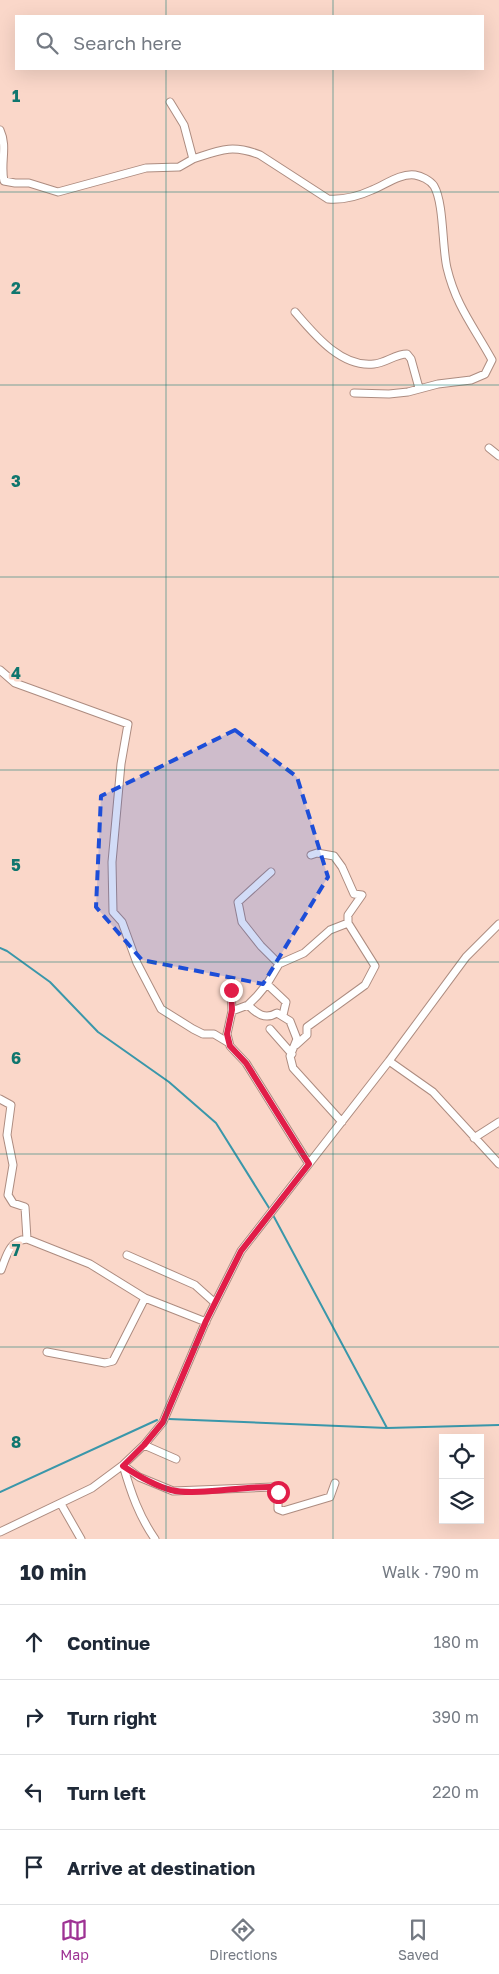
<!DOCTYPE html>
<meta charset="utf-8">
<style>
body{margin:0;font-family:"Golos Text",sans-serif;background:#f2f2f3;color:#1f2937}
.controls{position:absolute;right:15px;bottom:15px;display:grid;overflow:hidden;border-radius:0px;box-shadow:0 5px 20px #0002}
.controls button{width:45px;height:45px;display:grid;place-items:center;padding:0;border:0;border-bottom:1px solid #e0e1e3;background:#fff;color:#1f2937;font:25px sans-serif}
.stop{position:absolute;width:15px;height:15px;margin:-11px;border:4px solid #e11d48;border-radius:50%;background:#fff}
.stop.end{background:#e11d48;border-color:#fff;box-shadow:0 1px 5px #0008}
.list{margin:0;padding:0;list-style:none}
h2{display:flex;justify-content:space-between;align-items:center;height:65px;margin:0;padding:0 20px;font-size:21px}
h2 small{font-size:16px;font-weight:400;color:#747a83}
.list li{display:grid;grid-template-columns:32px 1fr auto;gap:15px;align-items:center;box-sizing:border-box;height:75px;padding:0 20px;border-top:1px solid #e0e1e3}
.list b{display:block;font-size:19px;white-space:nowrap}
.list em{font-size:16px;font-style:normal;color:#747a83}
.icon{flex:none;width:28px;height:28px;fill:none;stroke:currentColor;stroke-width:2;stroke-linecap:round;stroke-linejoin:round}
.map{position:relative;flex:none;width:499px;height:1539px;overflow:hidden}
.search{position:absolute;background:#fff;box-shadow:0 5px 20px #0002;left:15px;right:15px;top:15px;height:55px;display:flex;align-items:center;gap:12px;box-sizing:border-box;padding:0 18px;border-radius:0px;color:#747a83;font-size:19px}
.sheet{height:365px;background:#fff}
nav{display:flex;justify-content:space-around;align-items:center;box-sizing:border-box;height:70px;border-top:1px solid #e0e1e3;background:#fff;font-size:14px;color:#747a83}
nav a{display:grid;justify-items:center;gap:2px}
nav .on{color:#9e3394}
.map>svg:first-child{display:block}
</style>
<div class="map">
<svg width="499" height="1539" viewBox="0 0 499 1539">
<rect width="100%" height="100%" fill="#fad7c9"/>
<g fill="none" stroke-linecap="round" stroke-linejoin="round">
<!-- stream -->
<path stroke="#3a97aa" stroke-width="2" d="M0,948L7,951L50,982L98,1032L169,1082L216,1123L271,1211
M273,1215L387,1428
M169,1419L387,1428L499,1425
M0,1492L157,1420"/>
<!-- minor casing -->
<g stroke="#ad8c80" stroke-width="9">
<path id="minor" d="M170,102L184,125L193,159C220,150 232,144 260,155L328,199C342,200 359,196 372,190C385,185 400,173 415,175C421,176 430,180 434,186C444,203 442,247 447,268C456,306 474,327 492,360L485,374L471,380L438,384L408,392L389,394L354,393
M0,130C8,147 0,163 4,181L15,183H29L58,192L146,168L179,167L193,159
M295,312C314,334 341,368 374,364C386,363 395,354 407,354L411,359L419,388
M489,448L499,456
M0,670L15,683L128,724L121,764L112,862L113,912L122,922L137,963L161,1009L193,1029L203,1034H214L229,1043
M271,872L238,902L242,922L261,946L279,964
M267,984L286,1002L283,1015
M231,990L232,1011L227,1034L230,1046L246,1063L309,1164
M248,1005C257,1014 265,1020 277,1013L290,1021L297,1039L290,1056L293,1068L342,1122
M232,1011L248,1005L257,996L267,984L279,964L304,953L330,930L348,923
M270,1029L292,1054
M296,1045L307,1035V1027L365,985L375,966L348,923V915L362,895L354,894L342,867L334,856L317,853L311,855
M389,1061L433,1092L499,1164
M0,1099L11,1105L7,1135L13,1165L8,1195L13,1203L25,1207L27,1239
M474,1138L499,1122
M127,1255L195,1285L215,1303
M1,1270C7,1255 9,1241 27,1239L90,1264L145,1298L206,1322
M47,1352L105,1363L113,1361L145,1298
M144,1445L176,1459
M123,1465L139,1477L173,1491L273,1487L278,1492V1509L283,1511L330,1497L335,1483
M123,1465C131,1493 139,1516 155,1539
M61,1504L81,1539
M0,1532L92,1488L123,1465L144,1445L163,1422L206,1321L241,1251L389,1061L466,957L499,924"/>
</g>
<!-- minor -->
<use href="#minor" stroke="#fff" stroke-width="7"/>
</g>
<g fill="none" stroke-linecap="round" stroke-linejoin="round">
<!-- route -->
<path stroke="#e11d48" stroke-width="6" d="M231,990L232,1010L227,1034L230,1046L246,1063L309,1164L241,1251L206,1321L163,1422L144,1445L123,1466C138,1476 153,1485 171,1490C195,1496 245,1486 273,1487L278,1492"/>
</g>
<!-- marked area -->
<path fill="#1d4ed8" fill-opacity="0.2" stroke="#1d4ed8" stroke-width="4" stroke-dasharray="10 6" stroke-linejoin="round" d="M235,730L297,777L328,877L263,984L142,960L96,907L101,796Z"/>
<!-- grid -->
<path fill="none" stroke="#0f766e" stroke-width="1" stroke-opacity="0.55" d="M166,0V16M333,0V16M166,69V1539M333,69V1539M0,192H499M0,385H499M0,577H499M0,770H499M0,962H499M0,1154H499M0,1347H499"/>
<g font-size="16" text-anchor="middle" font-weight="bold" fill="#0f766e" stroke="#fad7c9" stroke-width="5" stroke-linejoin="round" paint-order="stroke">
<text x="16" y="102">1</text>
<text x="16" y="294">2</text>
<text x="16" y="487">3</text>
<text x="16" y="679">4</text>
<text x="16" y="871">5</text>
<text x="16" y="1064">6</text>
<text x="16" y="1256">7</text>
<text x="16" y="1448">8</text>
</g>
</svg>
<div class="controls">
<button><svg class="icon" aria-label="locate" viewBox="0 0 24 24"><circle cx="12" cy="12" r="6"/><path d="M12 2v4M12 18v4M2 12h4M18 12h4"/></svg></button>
<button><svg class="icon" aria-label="layers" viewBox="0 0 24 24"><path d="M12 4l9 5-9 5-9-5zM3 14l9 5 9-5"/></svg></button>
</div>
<div class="stop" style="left:278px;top:1492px"></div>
<div class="stop end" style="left:231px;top:990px"></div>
<div class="search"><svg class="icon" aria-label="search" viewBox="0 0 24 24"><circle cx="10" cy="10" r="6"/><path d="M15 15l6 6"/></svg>Search here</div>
</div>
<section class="sheet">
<h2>10 min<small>Walk · 790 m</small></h2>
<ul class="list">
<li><svg class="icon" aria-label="ahead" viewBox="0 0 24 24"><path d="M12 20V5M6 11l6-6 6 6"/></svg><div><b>Continue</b></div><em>180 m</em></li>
<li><svg class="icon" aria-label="right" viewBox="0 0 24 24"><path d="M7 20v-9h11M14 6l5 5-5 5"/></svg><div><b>Turn right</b></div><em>390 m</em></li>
<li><svg class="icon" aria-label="left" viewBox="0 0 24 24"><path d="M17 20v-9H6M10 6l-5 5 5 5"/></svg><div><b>Turn left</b></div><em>220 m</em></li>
<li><svg class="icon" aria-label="arrive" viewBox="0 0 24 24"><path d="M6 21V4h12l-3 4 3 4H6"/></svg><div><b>Arrive at destination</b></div></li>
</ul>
</section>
<nav>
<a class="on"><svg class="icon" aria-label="map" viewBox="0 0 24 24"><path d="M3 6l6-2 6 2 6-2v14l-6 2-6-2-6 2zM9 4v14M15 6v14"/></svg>Map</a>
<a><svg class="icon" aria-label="directions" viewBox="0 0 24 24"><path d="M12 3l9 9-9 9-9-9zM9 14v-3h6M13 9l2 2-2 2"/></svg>Directions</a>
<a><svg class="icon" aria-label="saved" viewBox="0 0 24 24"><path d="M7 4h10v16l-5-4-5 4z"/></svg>Saved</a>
</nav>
